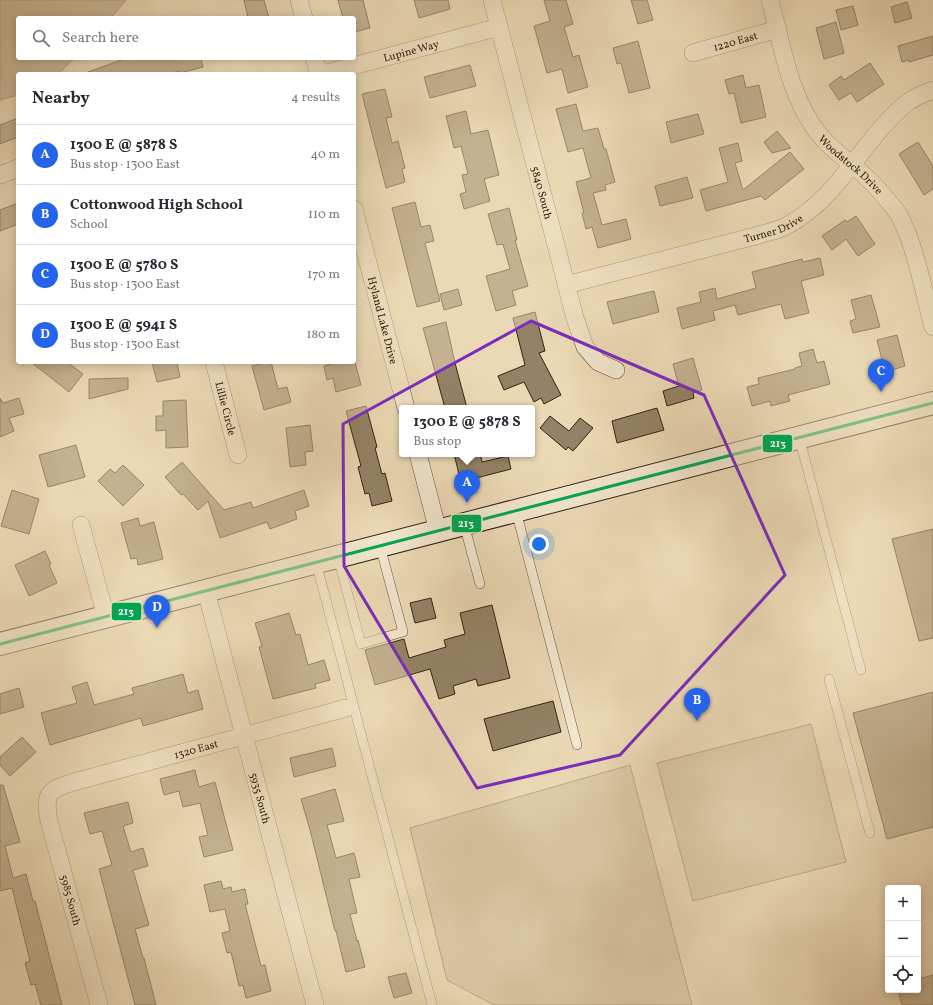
<!DOCTYPE html>
<meta charset="utf-8">
<style>
body{margin:0;font-family:Vollkorn,serif;background:#f7f7f7;color:#2b2b33}
.controls{position:absolute;right:12px;bottom:12px;display:grid;overflow:hidden;border-radius:4px;box-shadow:0 2px 10px #0003}
.controls button{width:36px;height:36px;display:grid;place-items:center;padding:0;border:0;border-bottom:1px solid #e1e1e2;background:#fff;color:#2b2b33;font:20px sans-serif}
.you{position:absolute;left:539px;top:544px;width:14px;height:14px;margin:-10px;border:3px solid #fff;border-radius:50%;background:#1a73e8;box-shadow:0 0 0 6px #1a73e833}
.badge{display:grid;place-items:center;width:26px;height:26px;border-radius:50%;background:#2563eb;color:#fff;font-size:13px;font-weight:700}
.pin{position:absolute;translate:-50% -33px;filter:drop-shadow(0 1px 2px #0008)}
.pin::after{content:'';position:absolute;top:21px;width:14px;height:12px;background:inherit;clip-path:polygon(0 0,100% 0,50% 100%)}
.popup{position:absolute;left:399px;top:405px;width:136px;height:52px;box-sizing:border-box;display:grid;place-content:center;border-radius:4px;background:#fff;filter:drop-shadow(0 1px 3px #0005);font-size:13px;white-space:nowrap;color:#7c7c81}
.popup b{font-size:15px;color:#2b2b33}
.popup::after{content:'';position:absolute;left:50%;top:100%;margin-left:-8px;border:8px solid transparent;border-top-color:#fff}
.list{margin:0;padding:0;list-style:none}
h2{display:flex;justify-content:space-between;align-items:center;height:52px;margin:0;padding:0 16px;font-size:17px}
h2 small{font-size:13px;font-weight:400;color:#7c7c81}
.list li{display:grid;grid-template-columns:26px 1fr auto;gap:12px;align-items:center;box-sizing:border-box;height:60px;padding:0 16px;border-top:1px solid #e1e1e2}
.list b{display:block;font-size:15px;white-space:nowrap}
.list p{margin:0;font-size:13px;white-space:nowrap;color:#7c7c81}
.list em{font-size:13px;font-style:normal;color:#7c7c81}
.icon{flex:none;width:22px;height:22px;fill:none;stroke:currentColor;stroke-width:2;stroke-linecap:round;stroke-linejoin:round}
.map{position:relative;flex:none;width:933px;height:1005px;overflow:hidden}
.search{position:absolute;background:#fff;box-shadow:0 2px 10px #0003;left:16px;top:16px;width:340px;height:44px;display:flex;align-items:center;gap:10px;box-sizing:border-box;padding:0 14px;border-radius:4px;color:#7c7c81;font-size:15px}
.panel{position:absolute;background:#fff;box-shadow:0 2px 10px #0003;left:16px;top:72px;width:340px;height:292px;border-radius:4px}
.map>svg:first-child{display:block}
</style>
<div class="map">
<svg width="933" height="1005" viewBox="0 0 933 1005">
<rect width="100%" height="100%" fill="#ebd9b5"/>
<filter id="stains"><feTurbulence type="fractalNoise" baseFrequency=".005" numOctaves="4"/><feColorMatrix values="0 0 0 0 .2 0 0 0 0 .09 0 0 0 0 .02 0 0 0 .5 -.17"/></filter>
<radialGradient id="worn" r=".72"><stop offset=".6" stop-color="#630" stop-opacity="0"/><stop offset="1" stop-color="#630" stop-opacity=".3"/></radialGradient>
<!-- green -->
<path fill="#ccba99" stroke="#806e54" d="M811,724L846,862L693,901L657,763Z
M630,765L692,1005H494L447,980L410,828Z"/>
<!-- water -->
<path fill="#ac9b7d" stroke="#7c6b51" d="M0,0H126L111,18H18V58H75L58,74H18V95L0,100Z"/>
<!-- building -->
<path fill="#938266" stroke="#332310" d="M244,0H264L269,18H248Z
M338,0H363L370,28L354,32V18H343Z
M414,0H448L450,9L419,18Z
M544,0H566L573,24L564,27L573,57L579,55L588,87L568,93L562,69L547,73L534,26L550,21Z
M631,0H647L653,20L638,24Z
M907,2L912,18L895,23L891,7Z
M853,6L858,25L841,30L836,10Z
M836,22L844,53L824,59L816,28Z
M933,36V55L909,62V60L902,62L898,46Z
M638,41L650,88L629,93L621,63L617,64L613,48Z
M127,58H201L203,67L180,73L179,71L168,74H88V72Z
M870,63L884,84L857,102L851,93L839,100L829,85L841,76L844,80Z
M470,65L476,86L430,98L424,77Z
M743,75L746,88L759,85L766,117L741,123L734,93L729,94L725,80Z
M385,89L392,117L386,118L392,143L398,141L405,168L402,169L405,182L386,188L362,94Z
M576,104L583,131L598,128L604,149H606L615,182L605,185L606,190L593,193L602,225L626,219L631,239L598,248L592,227L586,229L582,213H584L576,182L591,178L583,148L568,152L556,109Z
M466,111L471,134L488,130L499,175L484,179L490,201L464,209L460,194L466,192L462,175L468,174L461,146L454,148L446,116Z
M698,114L704,134L671,143L666,122Z
M18,118V137L0,144V125Z
M777,131L791,148L772,153L764,142Z
M918,142L933,166V189L924,195L899,154Z
M738,143L742,161L735,163L743,190L790,152L804,169L765,200L761,196L706,211L700,190L728,182L719,148Z
M687,177L693,198L660,206L655,186Z
M415,202L421,227L430,225L434,241L425,243L440,301L417,307L392,208Z
M18,203V224L0,231V210Z
M509,208L517,240H515L528,286L512,291L516,305L496,311L486,276L510,269L503,244L497,245L488,214Z
M856,216L875,244L858,256L846,239L832,250L822,236L845,220L847,222Z
M820,258L824,275L801,281L809,313L785,319L781,304L738,315L735,305L713,311L715,320L682,329L677,308L701,302L699,292L715,288L717,299L756,288L752,272L802,259L803,262Z
M458,289L462,305L444,310L440,294Z
M654,291L659,312L613,324L607,302Z
M871,295L880,327L853,333L850,321L856,319L851,300Z
M535,312L545,351L539,353L561,395L544,404L541,398L534,402L524,382L504,390L498,376L525,365L513,318Z
M446,322L455,363L467,408H445L423,328Z
M897,335L905,366L885,372L877,340Z
M813,349L817,363L824,361L830,384L788,395L790,401L771,406L770,401L752,406L747,387L759,384L758,378L795,369V368L802,366L799,353Z
M693,358L702,390L693,393L694,398L667,406L663,391L679,386L673,364Z
M31,362H67L83,374L69,392Z
M152,362H177L180,377L157,382Z
M267,362H271L278,389L287,387L291,402L264,410L252,366Z
M331,362H355L361,385L336,392L333,378L327,380L324,366L331,364Z
M128,378V389L89,399V379Z
M0,398L3,403L19,398L24,414L9,418L14,431L0,437Z
M186,400L188,447L166,448V430L156,431V416H163V401Z
M366,406L377,447L375,448L382,474L385,473L392,501L372,506L369,493L365,494L358,467L361,466L346,411Z
M657,408L664,430L617,443L612,421Z
M550,416L569,431L580,418L593,428L573,451L568,447L566,450L540,428Z
M310,425L313,451L305,452L306,465L290,467L286,428Z
M76,445L85,477L48,487L39,455Z
M454,454H480L482,462L508,456L511,469L461,482Z
M182,462L224,510L251,502L253,508L304,490L309,506L295,511L297,519L270,529L267,522L220,538L208,501L198,510L183,494L181,495L165,477Z
M123,465L144,485L123,506L98,481L110,469L115,473Z
M12,490L39,499L29,534L1,526Z
M138,518L140,526L154,522L163,559L138,565L137,558L131,559L121,523Z
M933,529V638L919,641L892,539Z
M45,551L51,564L49,565L57,583L29,596L15,565Z
M431,598L436,618L415,623L410,603Z
M492,605L510,678L478,686L476,679L453,686L455,694L439,699L430,669L375,685L365,650L404,639L409,658L446,647L444,640L465,634L460,613Z
M289,613L296,635L300,634L308,665L324,660L330,680L315,684L316,688L273,699L259,647L262,646L255,623Z
M183,674L188,693L198,690L203,709L143,726L141,718L50,745L41,713L77,703L72,687L87,682L94,705L134,694L132,688Z
M19,688L24,707L0,714V694Z
M933,692V827L887,839L853,713Z
M553,701L561,732L493,751L484,719Z
M22,737L36,752L10,776L0,765V757Z
M332,748L336,766L294,777L290,758Z
M195,770L199,787L215,782L233,850L204,857L199,837L208,835L200,803L183,807L179,791L164,795L160,779Z
M0,785H3L20,842L5,846L13,878L26,874L33,901H35L62,1005H41L35,984L31,985L25,963L30,961L12,888L0,891Z
M335,789L344,821L327,825L336,858L354,853L360,877L349,879L357,913L350,914L357,941L358,940L365,967L346,972L336,931H335L310,830L301,799Z
M128,802L133,823L123,826L131,852L143,848L148,866L133,870L149,925L135,929L143,958H144L156,1005H135L99,869L112,865L102,831L90,834L84,813Z
M221,881L223,889L231,887L232,892L245,889L248,904H245L261,966L265,965L271,991L246,998L243,985L239,986L231,952L227,953L222,933L230,931L225,909L210,912L204,885Z
M406,973L412,993L394,998L388,977Z
M933,975V1005H902L898,990H918V979Z"/>
<g fill="none" stroke-linecap="round" stroke-linejoin="round">
<!-- lane casing -->
<g stroke="#615039" stroke-width="10">
<path id="lane" d="M799,437L861,670
M516,511L577,745
M464,524L480,584
M338,557L361,644L403,632L380,546
M316,562L432,1005
M829,679L870,833"/>
</g>
<!-- street casing -->
<g stroke="#615039" stroke-width="18">
<g id="street">
<path d="M299,0L304,18"/>
<path id="s1" d="M492,0L575,318L585,347L598,362L616,370"/>
<path id="s2" d="M770,0C782,44 789,96 818,133C827,145 839,154 851,164C865,175 878,188 889,202C893,207 898,212 900,217C916,248 924,293 933,327"/>
<path id="s3" d="M693,53L778,29"/>
<path d="M314,58L319,74"/>
<path id="s4" d="M323,74L499,27"/>
<path d="M0,175L18,168"/>
<path id="s5" d="M354,209L406,408"/>
<path id="s6" d="M566,285L759,235C768,232 780,230 788,225C840,197 863,138 908,102C915,97 925,93 933,90"/>
<path id="s7" d="M214,362L238,455"/>
<path d="M418,454L438,531"/>
<path d="M81,525L106,617"/>
<path id="s8" d="M206,591L315,1005"/>
<path id="s9" d="M99,1005L49,821C44,793 48,790 74,782L346,708"/>
</g>
</g>
<!-- secondary casing -->
<g stroke="#332310" stroke-width="24">
<path id="secondary" d="M0,644L933,403"/>
</g>
<!-- lane -->
<use href="#lane" stroke="#f2e6cf" stroke-width="9"/>
<!-- street -->
<use href="#street" stroke="#f2e6cf" stroke-width="17"/>
<!-- secondary -->
<use href="#secondary" stroke="#f2e6cf" stroke-width="22"/>
<!-- bus-1 casing -->
<g stroke="#f2e6cf" stroke-width="6">
<path id="bus-1" d="M0,644L933,403"/>
</g>
<!-- bus-1 -->
<use href="#bus-1" stroke="#00a651" stroke-width="3"/>
</g>
<!-- marked area -->
<path d="M0 0H933V1005H0ZM531,321L704,395L785,575L620,755L477,788L344,566L343,424Z" fill="#ebd9b5" fill-opacity=".55" fill-rule="evenodd"/>
<path fill="none" stroke="#7b2cbf" stroke-width="3" stroke-linejoin="round" d="M531,321L704,395L785,575L620,755L477,788L344,566L343,424Z"/>
<g text-anchor="middle" stroke-width="3" stroke-linejoin="round" paint-order="stroke">
<!-- street labels -->
<g font-size="11" fill="#332310" stroke="#f2e6cf">
<text dy="4" stroke="none"><textPath href="#s3" startOffset="44">1220 East</textPath></text>
<text dy="4" stroke="none"><textPath href="#s4" startOffset="91">Lupine Way</textPath></text>
<text dy="4" stroke="none"><textPath href="#s2" startOffset="188">Woodstock Drive</textPath></text>
<text dy="4" stroke="none"><textPath href="#s1" startOffset="199">5840 South</textPath></text>
<text dy="4" stroke="none"><textPath href="#s6" startOffset="215">Turner Drive</textPath></text>
<text dy="4" stroke="none"><textPath href="#s5" startOffset="115">Hyland Lake Drive</textPath></text>
<text dy="4" stroke="none"><textPath href="#s7" startOffset="48">Lillie Circle</textPath></text>
<text dy="4" stroke="none"><textPath href="#s9" startOffset="372">1320 East</textPath></text>
<text dy="4" stroke="none"><textPath href="#s8" startOffset="214">5935 South</textPath></text>
<text transform="translate(71 900) rotate(75)" y="4">5985 South</text>
</g>
</g>
<g stroke="#f2e6cf" stroke-width="1.5">
<rect x="762" y="434" width="31" height="19" rx="4" fill="#00a651"/>
<rect x="451" y="514" width="31" height="19" rx="4" fill="#00a651"/>
<rect x="111" y="602" width="31" height="19" rx="4" fill="#00a651"/>
</g>
<g font-size="11" text-anchor="middle" font-weight="bold" fill="#fff">
<text x="778" y="447">213</text>
<text x="466" y="527">213</text>
<text x="126" y="615">213</text>
</g>
<rect width="100%" height="100%" filter="url(#stains)"/>
<rect width="100%" height="100%" fill="url(#worn)"/>
</svg>
<div class="controls">
<button>+</button>
<button>−</button>
<button><svg class="icon" aria-label="locate" viewBox="0 0 24 24"><circle cx="12" cy="12" r="6"/><path d="M12 2v4M12 18v4M2 12h4M18 12h4"/></svg></button>
</div>
<div class="you"></div>
<div class="pin badge" style="left:467px;top:503px">A</div>
<div class="popup"><b>1300 E @ 5878 S</b>Bus stop</div>
<div class="pin badge" style="left:697px;top:721px">B</div>
<div class="pin badge" style="left:881px;top:392px">C</div>
<div class="pin badge" style="left:157px;top:628px">D</div>
<div class="search"><svg class="icon" aria-label="search" viewBox="0 0 24 24"><circle cx="10" cy="10" r="6"/><path d="M15 15l6 6"/></svg>Search here</div>
<section class="panel">
<h2>Nearby<small>4 results</small></h2>
<ul class="list">
<li><span class="badge">A</span><div><b>1300 E @ 5878 S</b><p>Bus stop · 1300 East</p></div><em>40 m</em></li>
<li><span class="badge">B</span><div><b>Cottonwood High School</b><p>School</p></div><em>110 m</em></li>
<li><span class="badge">C</span><div><b>1300 E @ 5780 S</b><p>Bus stop · 1300 East</p></div><em>170 m</em></li>
<li><span class="badge">D</span><div><b>1300 E @ 5941 S</b><p>Bus stop · 1300 East</p></div><em>180 m</em></li>
</ul>
</section>
</div>
